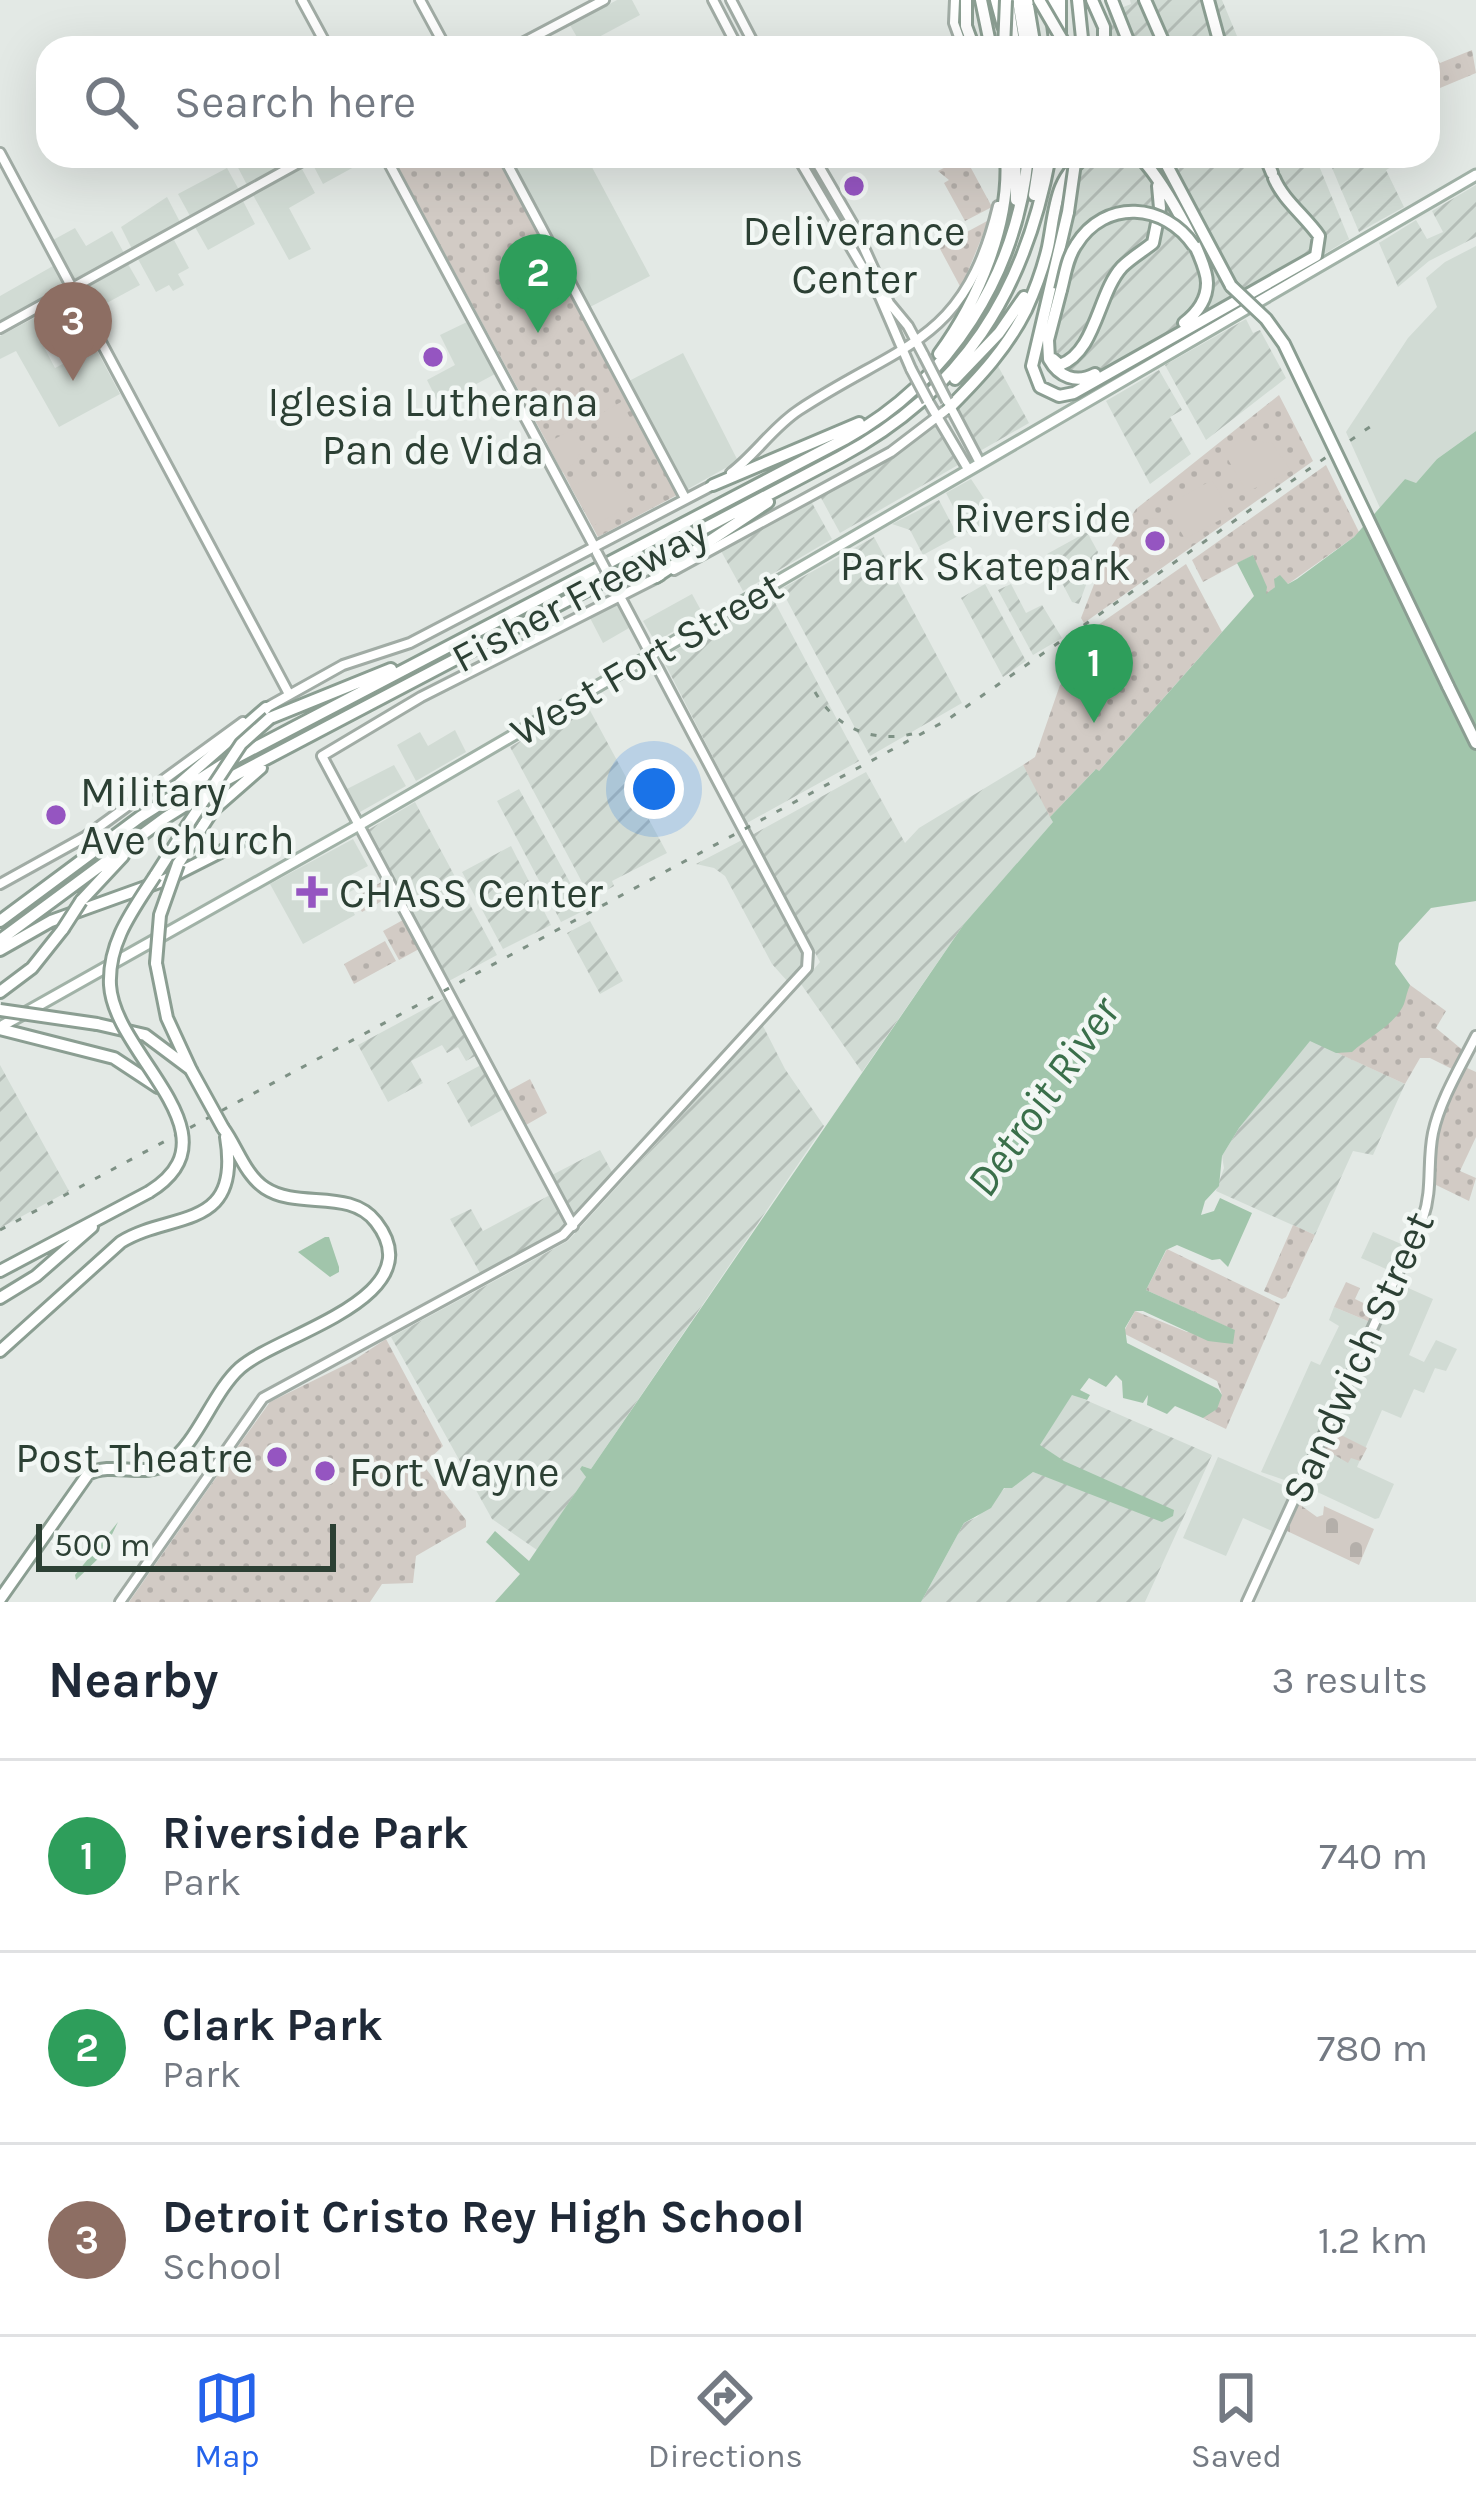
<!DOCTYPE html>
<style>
body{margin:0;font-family:Karla,sans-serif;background:#f2f2f3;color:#1f2937}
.scale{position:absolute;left:36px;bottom:30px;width:300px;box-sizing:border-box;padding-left:12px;border:6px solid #2c4034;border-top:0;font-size:33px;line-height:42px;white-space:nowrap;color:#2c4034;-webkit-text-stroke:9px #f2f7f4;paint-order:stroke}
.you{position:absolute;left:654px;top:789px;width:42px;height:42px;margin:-30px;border:9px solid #fff;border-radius:50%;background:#1a73e8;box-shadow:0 0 0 18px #1a73e833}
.badge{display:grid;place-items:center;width:78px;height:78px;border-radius:50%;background:#2563eb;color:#fff;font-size:39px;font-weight:700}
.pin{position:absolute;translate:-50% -99px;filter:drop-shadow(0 3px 6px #0008)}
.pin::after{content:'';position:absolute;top:63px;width:42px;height:36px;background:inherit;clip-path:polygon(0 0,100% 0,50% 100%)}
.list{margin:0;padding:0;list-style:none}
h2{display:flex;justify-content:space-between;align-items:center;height:156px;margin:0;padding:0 48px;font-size:51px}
h2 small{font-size:39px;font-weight:400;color:#747a83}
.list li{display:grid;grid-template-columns:78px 1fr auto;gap:36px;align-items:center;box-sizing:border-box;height:192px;padding:0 48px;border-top:3px solid #e0e1e3}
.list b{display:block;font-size:45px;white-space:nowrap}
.list p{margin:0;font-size:39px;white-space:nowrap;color:#747a83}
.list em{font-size:39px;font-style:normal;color:#747a83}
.icon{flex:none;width:66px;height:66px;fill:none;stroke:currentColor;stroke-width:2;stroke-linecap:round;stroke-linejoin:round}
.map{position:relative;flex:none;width:1476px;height:1602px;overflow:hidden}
.search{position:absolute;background:#fff;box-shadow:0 12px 48px #0002;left:36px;right:36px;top:36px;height:132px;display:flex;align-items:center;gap:30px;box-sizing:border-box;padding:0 42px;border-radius:36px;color:#747a83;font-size:45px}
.sheet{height:732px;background:#fff}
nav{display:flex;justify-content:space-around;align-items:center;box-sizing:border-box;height:168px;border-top:3px solid #e0e1e3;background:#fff;font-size:33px;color:#747a83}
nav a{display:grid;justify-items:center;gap:6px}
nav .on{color:#2563eb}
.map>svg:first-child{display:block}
</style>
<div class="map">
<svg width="1476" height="1602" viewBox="0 0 1476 1602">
<defs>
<pattern id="industrial-furrows" width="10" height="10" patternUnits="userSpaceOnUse" patternTransform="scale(3)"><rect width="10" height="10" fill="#d1dbd4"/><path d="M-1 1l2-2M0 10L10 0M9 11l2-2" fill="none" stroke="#b4bdb7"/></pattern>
<pattern id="green-dots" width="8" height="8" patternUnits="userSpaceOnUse" patternTransform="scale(3)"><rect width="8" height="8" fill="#d2cbc5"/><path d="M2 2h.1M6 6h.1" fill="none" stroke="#b4afaa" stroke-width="1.8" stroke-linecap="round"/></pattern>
<pattern id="cemetery-stones" width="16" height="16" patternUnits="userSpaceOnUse" patternTransform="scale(3)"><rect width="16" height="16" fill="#d2cbc5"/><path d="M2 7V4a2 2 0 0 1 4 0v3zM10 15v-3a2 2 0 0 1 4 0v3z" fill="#b4afaa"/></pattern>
</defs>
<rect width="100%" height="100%" fill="#e3e9e5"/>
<!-- built -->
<path fill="#d1dbd4" d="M617,0H632L640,15L582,46L570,25Z
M232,156H295L296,158L247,185Z
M325,156H374L323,184L312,163Z
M510,156H586L650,276L590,307Z
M227,168L239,190L190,216L178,194Z
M302,169L315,193L289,208L311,249L289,260L253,195Z
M167,197L180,222L132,249L121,227Z
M243,201L255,224L208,250L195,227Z
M75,228L86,246L112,231L124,253L75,280L53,240Z
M174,240L189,268L178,274L184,285L173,291L169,285L156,292L138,259Z
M1476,246V431L1437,459L1415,484L1405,479L1380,508L1346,432L1408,338L1437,307L1426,278L1445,262Z
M128,264L140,285L92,311L81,291Z
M53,266L65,287L0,322V296Z
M40,315L54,341L44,347L55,368L95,347L120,394L59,427L16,351L0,359V336Z
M467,322L495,374L439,404L427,380L455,365L440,335Z
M683,353L738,461L688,489L629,381Z
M971,479L997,518L967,533L946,493Z
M692,594L703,614L662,638H653L643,621Z
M616,604L629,628L603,643L590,618Z
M455,730L466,752L416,781L397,745L420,732L428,746Z
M394,765L406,786L360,812L347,789Z
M353,839L368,866L349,876L355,889L344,895L355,915L303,944L270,884Z
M1373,1232L1406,1246L1393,1272L1361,1258Z
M1397,1283L1433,1299L1409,1355L1424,1362L1436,1340L1457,1349L1446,1371L1435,1368L1424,1393L1414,1389L1401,1418L1382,1410L1357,1467L1394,1484L1379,1518L1375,1519L1313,1490L1261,1472L1311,1361L1320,1365L1339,1326L1329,1320L1334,1307L1370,1322L1374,1314L1382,1317Z
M1218,1457L1290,1488L1293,1493L1274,1532L1243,1518L1226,1556L1183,1538Z"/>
<!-- industrial -->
<path fill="url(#industrial-furrows)" d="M1130,0H1222L1242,48H1109L1112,32L1108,13L1131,4Z
M1082,156H1315L1349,239L1239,306L1093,380H1066L1045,338L1069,243Z
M1327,156H1402L1404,160L1386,170L1404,207L1359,232Z
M1476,185V237L1429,261L1398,287L1379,243L1416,220L1427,239L1443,232L1432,211Z
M1246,319L1253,333L1260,330L1286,378L1206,440L1165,365Z
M998,366L1029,423L980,451L958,408Z
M1159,370L1182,410L1170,417L1191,454L1150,484L1106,401Z
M936,426L958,465L840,533L820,496L880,464Z
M939,500L958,536L923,555L910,530L892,524Z
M811,501L832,539L743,591L721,551Z
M1087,532L1098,552L1079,604L1072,602L1047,554Z
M874,537L962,703L870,756L781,589Z
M985,584L1026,661L1003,677L961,598Z
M1011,584L1026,613L1042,605L1062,638L1033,655L998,590Z
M771,595L859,761L747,823L662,658Z
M586,703L667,853L612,881L614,886L591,899L510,747Z
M1023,765L1054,821L964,924L862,1072L801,984L820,962L752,835L866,772L905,843L919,828Z
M519,789L585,910L561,922L497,801Z
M415,802L497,955L449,981L368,830Z
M742,840L806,962L788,982L772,964L725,876L714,868L696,864Z
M511,846L551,925L503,949L462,872Z
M590,921L623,981L600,994L567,933Z
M445,998L475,1056L466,1061L458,1047L447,1053L442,1045L411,1061L423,1083L388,1102L358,1045Z
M763,1026L785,1069L824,1126L591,1469L582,1466L586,1477L537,1550L492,1519L391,1337L568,1241Z
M1310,1040L1405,1084L1373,1155L1353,1151L1315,1235L1216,1191L1224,1168L1222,1156L1239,1128Z
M0,1065L69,1191L0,1228Z
M481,1065L504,1109L471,1127L447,1083Z
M600,1150L612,1172L573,1214L552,1175Z
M550,1195L566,1226L480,1273L450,1219L471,1209L483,1231Z
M1072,1394L1212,1455L1145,1602H921L964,1523L977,1517L1005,1488H1012L1033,1472L1131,1507L1039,1446Z"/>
<!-- green -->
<path fill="url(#green-dots)" d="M1472,50L1476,73L1428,93V57L1433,55L1440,63Z
M392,156H497L677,495L598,537Z
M965,157L992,207L965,221L944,183L949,180L938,171Z
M989,220L961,288L939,247Z
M1279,395L1313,461L1084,623L1081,618L1105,556L1136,509Z
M1326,465L1359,532L1354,537L1288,584L1280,576L1275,578V587L1266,595L1253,555L1203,582L1192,560Z
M1186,564L1222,632L1098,772L1095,770L1050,817L1023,765L1035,757L1060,685L1103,660L1088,632Z
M383,881L391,896L362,912L355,898Z
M403,920L419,949L399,960L383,931Z
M385,941L396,961L354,984L344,964Z
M1388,969L1446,1011L1436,1028L1465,1052L1454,1070L1430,1058H1420L1405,1084L1320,1045Z
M1465,1067L1476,1072V1137L1460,1171L1476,1178L1469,1201L1434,1184L1437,1131Z
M530,1079L547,1113L526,1125L508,1091Z
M1293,1225L1315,1235L1286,1297L1282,1299L1264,1291Z
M1167,1249L1280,1304L1226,1429L1203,1418L1222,1395L1217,1381L1123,1333L1135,1311L1187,1332L1234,1330L1146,1290Z
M1346,1282L1360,1288L1355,1299L1376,1309L1370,1322L1334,1307Z
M386,1339L443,1446L423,1465L466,1520V1527L416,1556L413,1583L382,1584L370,1602H129L220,1472L229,1467V1459L270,1402L351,1362Z
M1331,1430L1367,1448L1360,1461L1351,1458L1348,1463L1323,1448Z"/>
<!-- cemetery -->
<path fill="url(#cemetery-stones)" d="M1299,1504L1317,1517L1323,1515L1324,1506L1374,1529L1359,1565L1287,1531Z"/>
<!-- pitch -->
<path fill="#d2cbc5" d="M621,402L638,431L617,438L599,429L593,418Z
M575,428C585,447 581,462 562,472L547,443Z
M1245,440L1272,443L1291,471L1247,492L1223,451Z
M604,474L617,478L634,503L593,526L570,486Z
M1212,480L1231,514L1185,539L1166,506Z
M1157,518L1169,545L1168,556L1156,563C1143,549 1145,539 1149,519Z"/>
<!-- water -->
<path fill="#a1c5ab" d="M1476,431V901L1431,908L1399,943L1395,964L1410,985C1407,991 1406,998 1404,1004C1395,1025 1367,1038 1352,1052L1336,1053L1310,1041L1239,1128L1222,1156L1219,1186L1205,1201L1201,1215L1214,1211L1220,1198L1252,1213L1228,1267L1220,1259L1212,1260L1177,1245L1166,1250L1146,1290L1235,1330L1233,1344L1208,1341L1143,1311H1135L1125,1328L1127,1343L1218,1389L1222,1395L1217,1409L1203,1418L1175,1406L1167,1414L1147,1405L1148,1395L1143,1403L1123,1398L1122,1381L1116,1375L1106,1387L1089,1378L1080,1390L1090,1395L1087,1400L1072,1395L1040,1445L1064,1461L1174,1510L1173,1516L1162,1522L1033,1472L1012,1488H1004L991,1508L964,1523L921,1602H495L520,1574L486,1542L495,1531L529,1561L586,1477L580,1469L582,1466L591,1469L964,924L1053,822L1050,817L1096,769L1099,771L1254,596L1237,563L1253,555L1267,587L1266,594L1275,587L1274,579L1280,575L1288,584L1297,579L1354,537L1405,479L1416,483L1437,459Z
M325,1237H329L339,1267V1272L330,1277L298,1252Z
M118,1522L102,1555L76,1580L75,1575Z"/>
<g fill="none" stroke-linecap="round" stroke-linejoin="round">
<!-- secondary casing -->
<g stroke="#a1aca5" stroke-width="14">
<path id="secondary" d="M302,0L328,48
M420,0L446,48
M713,0L738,48
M731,0L756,48
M955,0L954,23L963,48
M513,48L604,0
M0,153L289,694
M385,156L594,546
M503,156L685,498
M797,156L880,297L911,369
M813,156L855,228L889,303L908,326L924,356
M0,328L311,156
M928,401L968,469
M950,406L980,463
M731,473C756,454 773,427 799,410C902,342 965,344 998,206
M674,570L891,452L950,407
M266,708L343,665L410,643L713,485
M0,884L85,837L243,722
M573,1226L322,756L421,697L660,576
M120,1602L263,1398L563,1235L807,968L808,952L615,587
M1247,1602L1423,1218C1433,1189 1427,1162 1433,1133C1440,1100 1461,1066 1476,1036"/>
</g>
<!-- primary casing -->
<g stroke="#a1b2a7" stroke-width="15">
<path id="primary" d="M0,1027L359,825L1476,175"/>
</g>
<!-- highway casing -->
<g stroke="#8b9e92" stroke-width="16">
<path id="highway" d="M966,0V26L974,48
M981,0L991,48
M996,0L1003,26
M1018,0L1026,48
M1027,0L1035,48
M1050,0L1056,48
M1060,0V33
M1078,0L1083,48
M1092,0L1104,27V48
M1112,0L1131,48
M1145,0L1166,48
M1208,0L1221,48
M1008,3L1015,48
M1015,156L1016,200
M1138,156C1158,171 1207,258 1207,283C1207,300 1197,313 1184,323
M1162,156L1231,286
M1265,156L1272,173
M1034,195L1040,156
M1068,212L1032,366L1040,387L1059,396L1074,393L1316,256L1319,236C1305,216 1283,200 1274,178
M1061,290L1048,340L1049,359C1059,377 1076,384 1095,374
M939,354C978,301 1011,223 1006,156
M1053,359L1060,365C1096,352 1098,293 1122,267C1131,258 1143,251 1153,243L1160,208L1158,186
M955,379L999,333L1024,297
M950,407C980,377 1007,348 1026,310C1035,290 1043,269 1048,247C1055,213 1054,175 1088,156
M713,485L859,423
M656,577L768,502
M1448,686L1476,743
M270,718L391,669
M178,785L266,708
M178,864L213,810L261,768
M155,876L187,826
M81,901L123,856
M0,921L140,817L222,765L845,439C950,381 1017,274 1028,156
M0,940L165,818L224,781L840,457C963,391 1025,292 1050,156
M0,950L51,921L165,880L240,842
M156,963L167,1018L191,1070
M0,992L32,968L63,929
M97,1024L145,1035L189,1068
M0,1029L114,1058L158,1087
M0,1271L149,1192
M0,1298L36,1276L92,1227
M0,1351L121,1242C171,1211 242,1232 226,1137
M0,1599L88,1474C113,1461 145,1479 168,1463C197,1444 213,1392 240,1368C278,1334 435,1298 376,1222C350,1188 298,1210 265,1188C245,1175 237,1147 223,1128"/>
</g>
<!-- secondary -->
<use href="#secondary" stroke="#fff" stroke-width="8"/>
<!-- primary -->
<use href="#primary" stroke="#fff" stroke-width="9"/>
<!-- highway -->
<use href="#highway" stroke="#fff" stroke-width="10"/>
<!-- rail -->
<path stroke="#7e9185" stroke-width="3" stroke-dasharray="6 12" stroke-linecap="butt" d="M815,692C836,728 872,743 912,734
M0,1230L947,720L1374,424"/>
<!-- secondary-bridge casing -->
<g stroke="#a1aca5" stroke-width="14" stroke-linecap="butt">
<path id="secondary-bridge" d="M924,356L947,401
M911,369L928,401
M597,553L615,587"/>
</g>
<!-- highway-bridge casing -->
<g stroke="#8b9e92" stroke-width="16" stroke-linecap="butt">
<path id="highway-bridge" d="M1039,0L1067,48
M1004,48L1006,0
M1068,212L1076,156
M1231,286L1266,319L1284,344L1448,686
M1061,290C1065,275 1067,258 1076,245C1105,198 1165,203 1194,246
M187,826L241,744L270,718
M63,929L81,901
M156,963L160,915L178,864
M0,1010L97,1024
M191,1070L223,1128
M149,1192C242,1135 114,1056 110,985C108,942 133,910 155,876"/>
</g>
<!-- secondary-bridge -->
<use href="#secondary-bridge" stroke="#fff" stroke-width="8"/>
<!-- highway-bridge -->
<use href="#highway-bridge" stroke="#fff" stroke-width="10"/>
</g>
<!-- markers -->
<g fill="#9555c1" stroke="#f2f7f4" stroke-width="4.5">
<circle cx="854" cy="186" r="12"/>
<circle cx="433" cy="357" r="12"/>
<circle cx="1155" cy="541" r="12"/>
<circle cx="56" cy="815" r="12"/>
<path d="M306 874h12v12h12v12h-12v12h-12v-12h-12v-12h12z"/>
<circle cx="277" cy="1457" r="12"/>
<circle cx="325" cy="1471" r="12"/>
</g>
<g text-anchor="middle" stroke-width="9" stroke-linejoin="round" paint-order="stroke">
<!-- poi labels -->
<g font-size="42" fill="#2c4034" stroke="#f2f7f4" text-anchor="start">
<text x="854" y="245" text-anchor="middle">Deliverance<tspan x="854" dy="48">Center</tspan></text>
<text x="433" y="416" text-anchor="middle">Iglesia Lutherana<tspan x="433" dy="48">Pan de Vida</tspan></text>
<text x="1131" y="532" text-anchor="end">Riverside<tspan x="1131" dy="48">Park Skatepark</tspan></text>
<text x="80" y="806">Military<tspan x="80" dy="48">Ave Church</tspan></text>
<text x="339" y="907">CHASS Center</text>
<text x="253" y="1472" text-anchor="end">Post Theatre</text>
<text x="349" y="1486">Fort Wayne</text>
</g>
<!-- street labels -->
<g font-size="42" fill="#2c4034" stroke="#f2f7f4">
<text transform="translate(579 594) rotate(-28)" y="15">Fisher Freeway</text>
<text transform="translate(646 658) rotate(-30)" y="15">West Fort Street</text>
<text transform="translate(1357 1357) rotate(-66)" y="15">Sandwich Street</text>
</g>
<!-- water labels -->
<g font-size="45" font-style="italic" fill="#3a6f4a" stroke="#f2f7f4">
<text transform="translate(1042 1096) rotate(-55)" y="16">Detroit River</text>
</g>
</g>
</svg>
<div class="scale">500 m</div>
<div class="you"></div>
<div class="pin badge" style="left:1094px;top:723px;background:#2e9e5b">1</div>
<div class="pin badge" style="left:538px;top:333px;background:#2e9e5b">2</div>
<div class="pin badge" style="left:73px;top:381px;background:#8d6e63">3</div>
<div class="search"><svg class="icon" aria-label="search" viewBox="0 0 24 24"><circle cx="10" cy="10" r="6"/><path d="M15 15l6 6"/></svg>Search here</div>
</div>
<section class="sheet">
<h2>Nearby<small>3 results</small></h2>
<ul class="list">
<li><span class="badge" style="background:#2e9e5b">1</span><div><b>Riverside Park</b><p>Park</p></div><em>740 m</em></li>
<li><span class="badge" style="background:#2e9e5b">2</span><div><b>Clark Park</b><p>Park</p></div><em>780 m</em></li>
<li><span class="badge" style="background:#8d6e63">3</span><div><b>Detroit Cristo Rey High School</b><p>School</p></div><em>1.2 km</em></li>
</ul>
</section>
<nav>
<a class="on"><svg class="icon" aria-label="map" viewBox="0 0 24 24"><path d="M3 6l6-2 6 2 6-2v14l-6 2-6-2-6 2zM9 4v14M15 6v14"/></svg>Map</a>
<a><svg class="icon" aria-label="directions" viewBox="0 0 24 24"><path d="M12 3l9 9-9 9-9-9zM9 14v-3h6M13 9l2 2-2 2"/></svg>Directions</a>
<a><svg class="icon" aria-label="saved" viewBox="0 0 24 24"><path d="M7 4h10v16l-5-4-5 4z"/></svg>Saved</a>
</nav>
